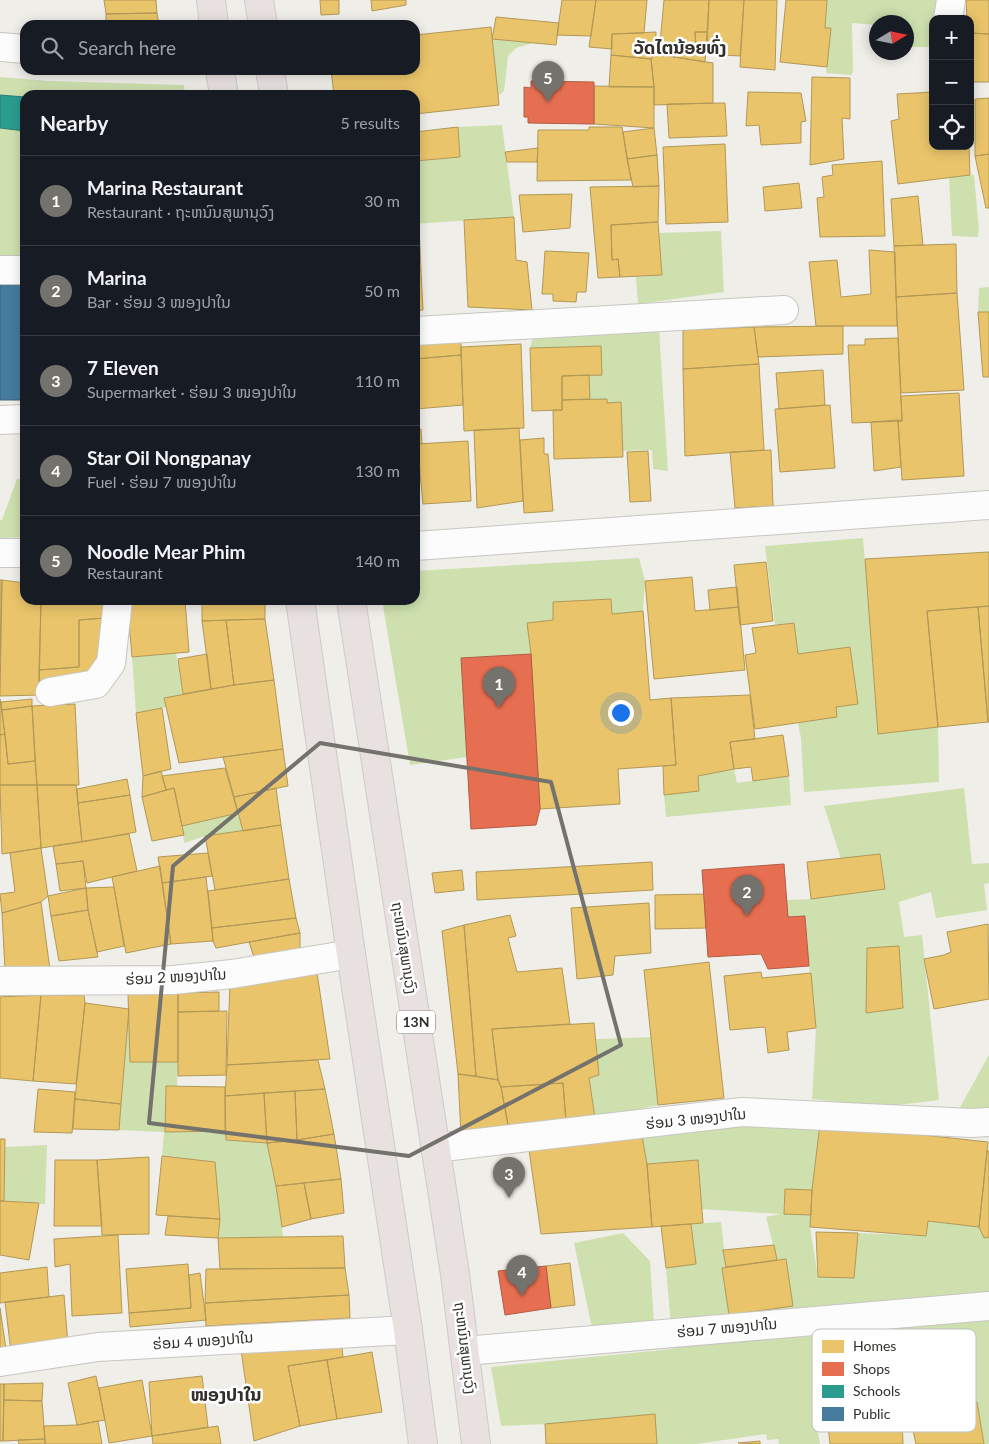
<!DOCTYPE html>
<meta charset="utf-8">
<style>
body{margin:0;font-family:Lato,"Noto Sans Lao",sans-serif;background:#20242c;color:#f1f3f6}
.controls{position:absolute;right:15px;top:15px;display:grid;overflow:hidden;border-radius:10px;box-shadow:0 2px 12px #0003}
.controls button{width:45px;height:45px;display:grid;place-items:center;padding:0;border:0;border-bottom:1px solid #363941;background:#171b24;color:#f1f3f6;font:25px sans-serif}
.compass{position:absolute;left:869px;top:15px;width:45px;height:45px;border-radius:50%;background:#171b24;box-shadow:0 2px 12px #0003;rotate:80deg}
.you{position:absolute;left:620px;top:712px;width:18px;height:18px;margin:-12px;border:4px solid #fff;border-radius:50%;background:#1a73e8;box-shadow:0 0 0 8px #1a73e833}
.badge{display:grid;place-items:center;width:32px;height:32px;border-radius:50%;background:#74726d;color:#fff;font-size:16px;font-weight:700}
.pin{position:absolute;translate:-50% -41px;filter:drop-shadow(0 1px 2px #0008)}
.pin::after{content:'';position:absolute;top:26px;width:18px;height:15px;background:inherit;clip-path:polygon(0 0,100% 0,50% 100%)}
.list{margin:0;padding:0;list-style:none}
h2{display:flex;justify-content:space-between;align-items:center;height:65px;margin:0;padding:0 20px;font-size:21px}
h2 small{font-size:16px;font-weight:400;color:#9ea1a6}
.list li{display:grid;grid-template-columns:32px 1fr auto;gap:15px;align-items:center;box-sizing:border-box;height:90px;padding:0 20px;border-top:1px solid #363941}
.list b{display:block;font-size:19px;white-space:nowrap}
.list p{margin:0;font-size:16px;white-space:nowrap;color:#9ea1a6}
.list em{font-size:16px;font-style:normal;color:#9ea1a6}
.icon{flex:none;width:28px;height:28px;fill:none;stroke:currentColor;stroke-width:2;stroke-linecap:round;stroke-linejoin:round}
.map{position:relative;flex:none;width:989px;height:1444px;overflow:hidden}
.search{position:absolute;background:#171b24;box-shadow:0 2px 12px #0003;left:20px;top:20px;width:400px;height:55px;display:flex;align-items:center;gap:12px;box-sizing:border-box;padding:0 18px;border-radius:15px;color:#9ea1a6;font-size:19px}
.panel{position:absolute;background:#171b24;box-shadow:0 2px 12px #0003;left:20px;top:90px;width:400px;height:515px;border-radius:15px}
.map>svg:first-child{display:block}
</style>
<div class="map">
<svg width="989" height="1444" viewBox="0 0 989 1444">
<rect width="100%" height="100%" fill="#f0eee8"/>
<!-- green -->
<path fill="#cde0ae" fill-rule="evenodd" d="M827,0H936L935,19H933V47H907L906,22H876V25L852,23L853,72L851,75L826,73L831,28H825Z
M492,39L533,43L516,48L508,56L504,91L498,96Z
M0,77L48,81L184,85L185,95H25V264L0,258Z
M502,125L514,217L415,224V161L460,157L458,127Z
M970,175H974L979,230L978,237L952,236L949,177Z
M721,231L724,292L638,304L636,277L662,275L659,233Z
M989,287V312H978L979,288Z
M659,329L668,471L653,469L652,450L622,451L607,403L590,399L589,375L602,374L600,346L530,348L533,337Z
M17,479H25V537L0,538V520H2Z
M863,538L878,734L938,727L939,782L804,792L801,738L798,723L837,717L836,707L858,704L850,648L798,654L793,623L775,625L765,546Z
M639,558L645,581L643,611L612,614L611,599L553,602V620L527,623L531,654L461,658L467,757L410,765L382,600H415V571Z
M176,653L183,694L165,698L167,707L136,713L132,657Z
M734,769L737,783L789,776L791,805L666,817L664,795L699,791L698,776Z
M964,788L972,864L989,863V883L984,884L987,910L936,918L931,892L899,902L904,937L922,935L939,1100L881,1107L812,1099L816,1028L809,966L806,916L788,917L786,900L811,899L885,888L880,854L841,859L824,806ZM899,947L902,1008L866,1013L867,949Z
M238,813L243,831L205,836L184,843L182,826Z
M129,1009L178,1062L177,1086H166L165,1132L225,1131L226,1140L267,1143L276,1186L283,1237L218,1238L220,1219L215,1162L162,1156L164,1132L119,1130Z
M651,1037L658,1105L595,1118L589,1078L599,1075L596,1039Z
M989,1055V1111H958Z
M743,1124H820L812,1190L785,1189L784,1214L811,1215L810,1227L818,1277H854L858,1233L926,1236L928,1221L979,1227L989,1237V1444H984L977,1402L945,1407L938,1368L904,1372L902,1334L815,1332L828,1425L817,1427L820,1444H779L778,1439L767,1440L766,1434L696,1444H657L654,1414L545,1424L501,1426L491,1367L673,1349L666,1268L696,1264L691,1224L721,1222L726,1267L722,1268L729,1315L793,1306L786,1259L777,1260L766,1217L781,1214L702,1209L698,1160L647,1164L642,1136Z
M47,1145L45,1204L4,1201L5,1147Z
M623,1233L650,1261L654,1323L592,1328L574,1243Z"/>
<!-- homes -->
<path fill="#e9c46a" stroke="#b29857" d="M104,0H156L157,13L106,14Z
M320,0H339V14L321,15Z
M371,0H406V5L372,11Z
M562,0H596L591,36L557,35Z
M596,0H647L644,33L612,34V49L589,47Z
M664,0H709L707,32H695L696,47L660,43Z
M709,0H744L740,56L707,54Z
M744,0H777L775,70L740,67Z
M786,0H827L825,28H831L827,67L780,62Z
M966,0H989V34L970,33V19H967Z
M157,13L159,25H106V14Z
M496,17L559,23L556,45L492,39Z
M491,27L499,105L415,114V95H334L331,70H415V35Z
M656,32L655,54L651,59L611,55L612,34Z
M695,32H707L705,62L663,55L669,44L696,47Z
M970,33L989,34V82H970Z
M655,54L713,63V103L654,105V87L651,59Z
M611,55L651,59L654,87H609Z
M812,77L850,78V119L842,118L844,159L810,165Z
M594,86L654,87V128L594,124Z
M748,92L801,93L806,121L801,122V143L761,145L759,125L746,126Z
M933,92V146H969L970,175L898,184L891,121L899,119L897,94Z
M989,98V154L975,156V99Z
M725,103L727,136L669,138L667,104Z
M458,127L460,157L415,161V132Z
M589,127H622L631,180L537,181L538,130H589Z
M654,128L657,155L627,159L623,132Z
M725,144L728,222L666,224L663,147Z
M538,148L537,162H507L505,152Z
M989,154V208H986L975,156Z
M657,155L659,186L633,187L627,159Z
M882,161L885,236L820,237L817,198L824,197L822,177L833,175L832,165Z
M799,183L802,208L765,211L763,187Z
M659,186L658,222L611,225L612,260L618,259L620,277L598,278L590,187Z
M572,194L570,228L523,232L519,195Z
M918,196L923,245L894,246L891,199Z
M514,217L516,260L527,262L532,310L468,307L464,220Z
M658,222L662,275L620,277L618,259L612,260L611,225Z
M415,225H419L421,271H415Z
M956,244L957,293L896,297L894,246Z
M869,250L895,252L897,326H816L809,262L837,260L841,297L871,294Z
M545,251L589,253L586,292H577L576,302L553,301V294H542Z
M415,271H421L423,310L415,311Z
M957,293L964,390L901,393L896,297Z
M978,312H989V377H983Z
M843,326V354L758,357L754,327Z
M754,327L759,364L683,369V330Z
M415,338H461V355L415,359Z
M898,338L902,421L852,423L848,345H865V339Z
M521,344L524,428L464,431L461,347Z
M601,346L602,375L562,376V410L532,411L530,348Z
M461,355L463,405L415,409V359Z
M759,364L764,450L685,456L683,369Z
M823,370L825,405L779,409L776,373Z
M589,375L590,399L562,400V376Z
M959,393L964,476L902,480L898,420L902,421L901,396Z
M607,399V403L621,402L623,457L554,459L553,410H562V400Z
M830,405L835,468L780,472L775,409Z
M898,420L901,467L874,471L871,422Z
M519,428L523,501L477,508L474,430Z
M421,429L422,444H417L420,471H415V430Z
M544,438V454H548L553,511L524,513L520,440Z
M468,441L471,501L423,504L417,444Z
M771,450L773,506L735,508L730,452Z
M648,451L651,501L630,502L627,452Z
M989,552V606L927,611L938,727L878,734L865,559Z
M766,562L773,621L740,625L734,565Z
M692,577L695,611L739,607L745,670L654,679L645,581Z
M0,580H2L0,657Z
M2,580L25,583V600H41L39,695L0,696Z
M737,587L739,607L710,610L708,590Z
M611,599L612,614L643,611L650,700L671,698L676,765L618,769L620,804L540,809L531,654L527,623L553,620V602Z
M41,600H106L105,618L79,620V667L39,670Z
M127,600H185L189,652L132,657Z
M202,600H265V619L202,621Z
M989,606V722H988L978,607Z
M978,607L988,722L938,727L927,611Z
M105,618V657L92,679L39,684V670L79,667V620Z
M265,619L274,680L234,685L226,620Z
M226,620L234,685L211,689L202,621Z
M794,623L798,654L850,647L858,704L836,707L837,717L755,729L745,655L756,653L752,628Z
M207,654L211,689L183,694L178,659Z
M274,680L283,749L179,763L164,698L234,685Z
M750,695L755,739L730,742L734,769L698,776L699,791L664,795L663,766L676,765L671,698Z
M0,699L5,734L0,735Z
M32,699V706L2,710L1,702Z
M75,704L79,785H37L32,706Z
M32,706L35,761L8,764L2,710Z
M162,708L171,769L143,776L136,713Z
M5,734L8,764L35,761L37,785H0V735Z
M783,735L789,776L753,781L751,767L734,769L730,742Z
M283,749L288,786L234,797L223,757Z
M225,768L238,813L182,826L174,788L166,790L162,776Z
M161,771L166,790L142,797L143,776Z
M127,779L130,795L78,803L77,789Z
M0,785H37L41,848L2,854Z
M37,785H76L82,842L41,848Z
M174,788L184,835L152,841L142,797Z
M276,788L281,825L243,831L234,797Z
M130,795L136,832L82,842L78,803Z
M281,825L289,879L215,890L205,836Z
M129,834L137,871L87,883L83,861L56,864L53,846Z
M41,848L48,896L41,902L2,913L0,894L15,892L10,853Z
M208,853L212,876L162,883L158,857Z
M880,854L885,889L811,899L807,862Z
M83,861L86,888L60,891L56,864Z
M652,862L653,890L477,900L476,872Z
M160,866L171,944L126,953L112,877Z
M462,870L464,890L435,893L432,873Z
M206,877L213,941L171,944L162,883Z
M289,879L296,918L212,928L208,891Z
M114,887L124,946L97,952L88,910L86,888Z
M86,888L88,910L51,916L48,896Z
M704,894L706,928L655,929V895Z
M41,902L50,970L5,969L2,913Z
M649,903L651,953L615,956L613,975L577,979L571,908Z
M88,910L98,957L59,961L51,916Z
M510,915L516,936L508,938L517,972L562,968L570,1024L492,1029L498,1080L476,1076L464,925Z
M296,918L300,933L216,948L213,941L212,928Z
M988,924L989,999L934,1009L924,959L944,955L951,952L947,932Z
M464,925L476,1076L458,1074L442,931Z
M300,933V951L255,960L249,942Z
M899,946L903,1008L866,1013L867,948Z
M709,962L724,1098L658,1105L644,970Z
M316,966L330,1059L227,1065L230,982Z
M761,972L762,978L811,973L816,1028L787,1032L789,1050L768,1053L765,1027L730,1030L724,976Z
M219,992V1011L178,1012V993Z
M178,993V1062H130L128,994Z
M41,995H84L85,1003L76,1084L33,1081Z
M41,995L33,1081L0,1078V997Z
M85,1003L129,1009L121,1104L75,1099Z
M227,1011L226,1075L178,1076V1012Z
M594,1023L599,1075L589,1078L595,1118L566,1122L563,1083L501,1087L498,1080L492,1029Z
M318,1060L325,1089L225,1096L227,1065Z
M458,1074L498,1080L501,1087L509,1130L461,1135Z
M563,1083L566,1122L509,1130L501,1087Z
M166,1086L225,1087V1131L165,1132Z
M38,1089L75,1092L72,1133L34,1132Z
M325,1089L334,1134L297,1140L295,1091Z
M295,1091L297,1140L267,1143L264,1093Z
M264,1093L267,1143L226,1140L225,1096Z
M75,1099L121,1104L119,1130L73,1129Z
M820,1124L988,1142L979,1227L928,1221L926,1236L810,1227L812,1190Z
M334,1134L341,1179L276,1186L267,1143L297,1140Z
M642,1136L647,1164L652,1227L541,1234L529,1150Z
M0,1139H5L4,1201H0Z
M987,1151H989V1237L984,1238L979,1227Z
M162,1156L215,1162L220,1219L156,1215Z
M149,1157V1234L102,1235L97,1160Z
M55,1160H97L102,1226H54Z
M698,1160L703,1223L652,1227L647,1164Z
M341,1179L344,1213L311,1219L304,1183Z
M304,1183L311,1219L282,1227L276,1186Z
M785,1189L812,1190L811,1215L784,1214Z
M0,1201L39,1203L29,1260L0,1255Z
M168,1216L220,1219L218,1238L165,1235Z
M691,1224L696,1264L666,1268L661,1226Z
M816,1232L858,1233L854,1278L818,1277Z
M118,1235L122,1313L72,1316L70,1264L55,1267L54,1239Z
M343,1236L345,1268L220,1269L218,1238Z
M774,1245L777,1260L726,1267L723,1250Z
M786,1259L793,1306L729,1315L722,1268Z
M570,1263L575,1305L551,1308L546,1266Z
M188,1264L191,1308L129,1313L126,1269Z
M47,1267L49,1297L0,1303V1273Z
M345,1268L349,1295L205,1303L206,1269Z
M200,1273L206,1320L130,1327L129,1313L191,1308L189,1275Z
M64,1295L68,1345L11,1352L5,1302Z
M349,1295L350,1318L206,1326L205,1303Z
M0,1308L6,1349L0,1350Z
M341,1339L343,1357L288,1366L300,1426L254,1441L241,1350Z
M372,1352L382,1412L337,1419L327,1360Z
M327,1360L337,1419L300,1426L288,1366Z
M96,1376L105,1420L77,1425L68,1383Z
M202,1376L208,1427L152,1436L149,1382Z
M142,1380L152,1436L109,1443L99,1388Z
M43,1383L42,1401L4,1400V1384Z
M0,1384H4L3,1441H0Z
M4,1400L42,1401L45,1439L3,1441Z
M977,1402L984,1444H916L909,1412Z
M655,1414L657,1444H546L545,1424Z
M902,1419L903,1444H830L828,1425Z
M98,1421L102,1444H45L44,1426L77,1425Z
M218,1426L221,1444H153L152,1436Z
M45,1439V1444H19L18,1440Z
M760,1441V1444L738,1443Z"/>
<!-- shops -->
<path fill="#e76f51" stroke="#b05c46" d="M531,81L594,82V124L528,123V117H524V87L531,88Z
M531,654L540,809L536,825L471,829L461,658Z
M784,864L788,917L805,916L809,966L768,969L761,954L708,957L702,870Z
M546,1266L551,1308L505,1315L498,1271Z"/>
<!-- schools -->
<path fill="#2a9d8f" stroke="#2c7c71" d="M0,95L25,97V131L0,128Z"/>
<!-- public -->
<path fill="#457b9d" stroke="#3f647b" d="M0,281H25V400H0Z"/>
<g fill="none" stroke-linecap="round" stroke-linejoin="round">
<!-- minor casing -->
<g stroke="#c7c6c1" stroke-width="30">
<path id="minor" d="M948,19L951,0
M0,47L25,49
M0,270H25
M415,331L784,310
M0,420L25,419
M415,546L989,505
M0,553H25
M50,692L96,684L111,663L118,600
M0,981L173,980L232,974L351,954
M435,1148L742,1112L971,1123L989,1122
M465,1351L989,1306
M0,1362L98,1347L408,1330"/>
</g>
<!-- trunk casing -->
<g stroke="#cccbc9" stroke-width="30">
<path id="trunk" d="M211,0L214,25
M259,0L263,25
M220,70L224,95
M270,70L274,95
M300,600L351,954L408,1330L423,1444
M351,600L455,1274L476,1444"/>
</g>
<!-- minor -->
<use href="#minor" stroke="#fdfcfc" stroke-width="28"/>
<!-- trunk -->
<use href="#trunk" stroke="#e9e0e0" stroke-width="28"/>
</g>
<!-- marked area -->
<path fill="none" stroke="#74726d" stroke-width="4" stroke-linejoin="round" d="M320,743L551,782L621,1045L409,1156L149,1123L173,866Z"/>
<g text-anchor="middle" stroke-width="5" stroke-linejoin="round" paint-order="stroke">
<!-- shield labels -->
<rect fill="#fff" stroke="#6f6e6b" stroke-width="1" x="397" y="1010.5" width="38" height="23" rx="4"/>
<g font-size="14" font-weight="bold" fill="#31302b">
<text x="416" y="1027">13N</text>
</g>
<!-- street labels -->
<g font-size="15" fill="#31302b" stroke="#fff">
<text transform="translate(404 948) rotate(81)" y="5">ຖະຫນົນສຸພານຸວົງ</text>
<text transform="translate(176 977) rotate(-3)" y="5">ຮ່ອມ 2 ໜອງປາໃນ</text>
<text transform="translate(696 1119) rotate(-6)" y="5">ຮ່ອມ 3 ໜອງປາໃນ</text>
<text transform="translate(727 1328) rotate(-5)" y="5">ຮ່ອມ 7 ໜອງປາໃນ</text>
<text transform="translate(203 1341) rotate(-4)" y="5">ຮ່ອມ 4 ໜອງປາໃນ</text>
<text transform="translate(465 1348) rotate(83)" y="5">ຖະຫນົນສຸພານຸວົງ</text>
</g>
<!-- quarter labels -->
<g font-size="18" font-weight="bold" fill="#31302b" stroke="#fff">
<text x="680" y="54">ວັດໄຕນ້ອຍທົ່ງ</text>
<text x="226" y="1401">ໜອງປາໃນ</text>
</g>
</g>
<!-- legend -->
<rect x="812" y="1329" width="164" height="103" rx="8" fill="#fff" stroke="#c1c1bf" stroke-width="1"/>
<rect x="822" y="1340" width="22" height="13" fill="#e9c46a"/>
<rect x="822" y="1362" width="22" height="14" fill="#e76f51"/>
<rect x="822" y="1385" width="22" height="13" fill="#2a9d8f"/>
<rect x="822" y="1407" width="22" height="14" fill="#457b9d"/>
<g font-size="14" fill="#31302b">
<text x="853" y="1351">Homes</text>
<text x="853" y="1374">Shops</text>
<text x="853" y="1396">Schools</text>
<text x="853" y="1419">Public</text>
</g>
</svg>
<div class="controls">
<button>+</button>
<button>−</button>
<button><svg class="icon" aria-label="locate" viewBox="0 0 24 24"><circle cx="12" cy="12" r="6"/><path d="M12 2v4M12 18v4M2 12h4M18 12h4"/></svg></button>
</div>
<svg class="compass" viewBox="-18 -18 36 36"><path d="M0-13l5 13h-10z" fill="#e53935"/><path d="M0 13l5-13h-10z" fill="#9ea1a6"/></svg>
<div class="you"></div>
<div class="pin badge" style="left:499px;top:708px">1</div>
<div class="pin badge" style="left:747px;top:916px">2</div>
<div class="pin badge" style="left:509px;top:1198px">3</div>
<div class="pin badge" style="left:522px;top:1296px">4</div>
<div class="pin badge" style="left:548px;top:102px">5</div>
<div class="search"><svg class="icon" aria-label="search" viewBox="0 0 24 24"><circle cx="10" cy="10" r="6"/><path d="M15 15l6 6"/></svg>Search here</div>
<section class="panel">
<h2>Nearby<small>5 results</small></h2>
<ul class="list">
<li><span class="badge">1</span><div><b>Marina Restaurant</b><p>Restaurant · ຖະຫນົນສຸພານຸວົງ</p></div><em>30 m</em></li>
<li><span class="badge">2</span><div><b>Marina</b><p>Bar · ຮ່ອມ 3 ໜອງປາໃນ</p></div><em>50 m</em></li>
<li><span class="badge">3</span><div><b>7 Eleven</b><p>Supermarket · ຮ່ອມ 3 ໜອງປາໃນ</p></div><em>110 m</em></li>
<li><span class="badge">4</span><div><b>Star Oil Nongpanay</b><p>Fuel · ຮ່ອມ 7 ໜອງປາໃນ</p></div><em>130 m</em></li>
<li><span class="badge">5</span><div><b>Noodle Mear Phim</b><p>Restaurant</p></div><em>140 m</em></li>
</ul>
</section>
</div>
